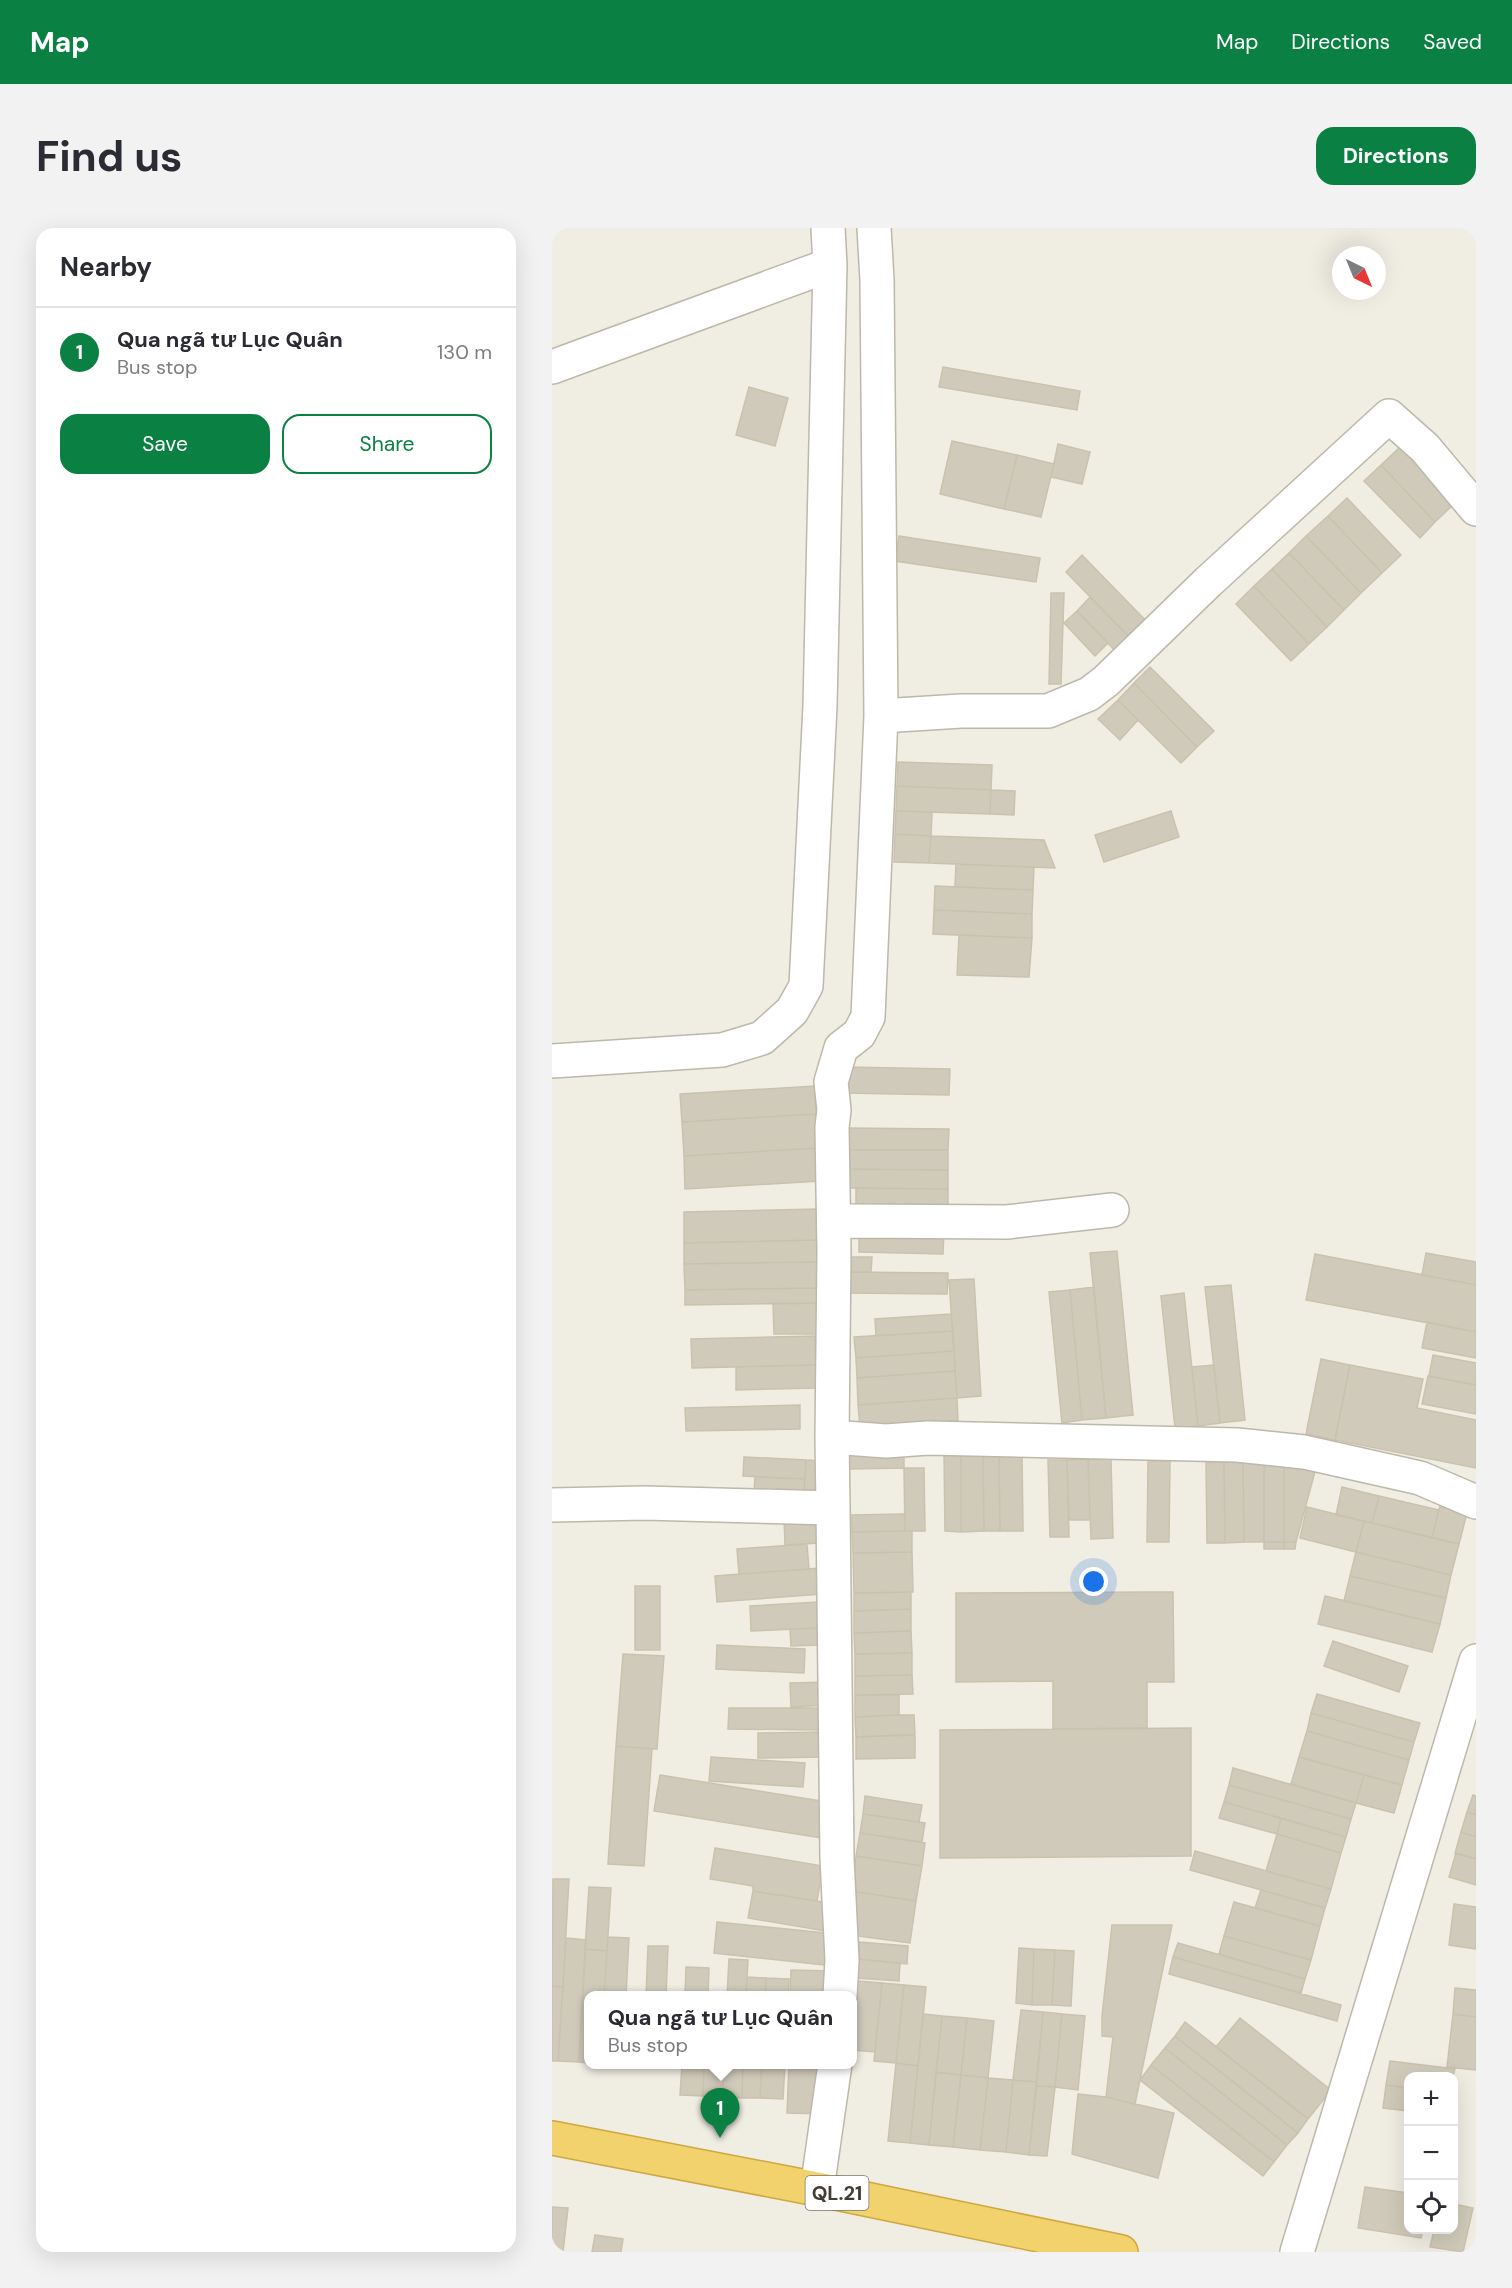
<!DOCTYPE html>
<meta charset="utf-8">
<style>
body{margin:0;font-family:"DM Sans",sans-serif;background:#f2f2f3;color:#2b2b33}
.controls{position:absolute;right:18px;bottom:18px;display:grid;overflow:hidden;border-radius:12px;box-shadow:0 6px 24px #0002}
.controls button{width:54px;height:54px;display:grid;place-items:center;padding:0;border:0;border-bottom:2px solid #e1e1e2;background:#fff;color:#2b2b33;font:30px sans-serif}
.compass{position:absolute;left:780px;top:18px;width:54px;height:54px;border-radius:50%;background:#fff;box-shadow:0 6px 24px #0002;rotate:137deg}
.you{position:absolute;left:542px;top:1354px;width:21px;height:21px;margin:-15px;border:4px solid #fff;border-radius:50%;background:#1a73e8;box-shadow:0 0 0 9px #1a73e833}
.badge{display:grid;place-items:center;width:39px;height:39px;border-radius:50%;background:#0b8043;color:#fff;font-size:20px;font-weight:700}
.pin{position:absolute;translate:-50% -50px;filter:drop-shadow(0 2px 3px #0008)}
.pin::after{content:'';position:absolute;top:32px;width:21px;height:18px;background:inherit;clip-path:polygon(0 0,100% 0,50% 100%)}
.popup{position:absolute;left:32px;top:1763px;width:273px;height:78px;box-sizing:border-box;display:grid;place-content:center;border-radius:12px;background:#fff;filter:drop-shadow(0 2px 4px #0005);font-size:20px;white-space:nowrap;color:#7c7c81}
.popup b{font-size:22px;color:#2b2b33}
.popup::after{content:'';position:absolute;left:50%;top:100%;margin-left:-12px;border:12px solid transparent;border-top-color:#fff}
.list{margin:0;padding:0;list-style:none}
h2{display:flex;justify-content:space-between;align-items:center;height:78px;margin:0;padding:0 24px;font-size:26px}
h2 small{font-size:20px;font-weight:400;color:#7c7c81}
.list li{display:grid;grid-template-columns:39px 1fr auto;gap:18px;align-items:center;box-sizing:border-box;height:90px;padding:0 24px;border-top:2px solid #e1e1e2}
.list b{display:block;font-size:22px;white-space:nowrap}
.list p{margin:0;font-size:20px;white-space:nowrap;color:#7c7c81}
.list em{font-size:20px;font-style:normal;color:#7c7c81}
.actions{display:flex;gap:12px;padding:18px 24px}
.actions a{flex:1;padding:14px 0;border:2px solid #0b8043;border-radius:18px;text-align:center;font-size:21px;color:#0b8043}
.actions .main{background:#0b8043;color:#fff}
.icon{flex:none;width:33px;height:33px;fill:none;stroke:currentColor;stroke-width:2;stroke-linecap:round;stroke-linejoin:round}
.map{position:relative;flex:none;width:924px;height:2024px;overflow:hidden;border-radius:18px}
header{display:flex;align-items:center;gap:36px;box-sizing:border-box;height:84px;padding:0 30px;background:#0b8043;color:#fff}
header strong{font-size:28px}
nav{display:flex;gap:33px;margin-inline-start:auto;font-size:21px}
.intro{display:flex;align-items:center;justify-content:space-between;box-sizing:border-box;height:144px;padding:0 36px}
h1{margin:0;font-size:42px}
.button{padding:15px 27px;border-radius:18px;background:#0b8043;color:#fff;font-size:21px;font-weight:700}
main{display:flex;gap:36px;padding:0 36px}
aside{flex:1;background:#fff;border-radius:18px;box-shadow:0 6px 24px #0002}
.map>svg:first-child{display:block}
</style>
<header>
<strong>Map</strong>
<nav><a>Map</a><a>Directions</a><a>Saved</a></nav>
</header>
<div class="intro"><h1>Find us</h1><a class="button">Directions</a></div>
<main>
<aside>
<h2>Nearby<small></small></h2>
<ul class="list">
<li><span class="badge">1</span><div><b>Qua ngã tư Lục Quân</b><p>Bus stop</p></div><em>130 m</em></li>
</ul>
<div class="actions"><a class="main">Save</a><a>Share</a></div>
</aside>
<div class="map">
<svg width="924" height="2024" viewBox="0 0 924 2024">
<rect width="100%" height="100%" fill="#f0ede3"/>
<!-- building -->
<path fill="#d0caba" stroke="#cac2ae" stroke-width="1.5" d="M391,139L528,163L525,182L387,159Z
M197,159L236,170L223,218L184,207Z
M400,213L465,227L452,281L388,266Z
M506,216L538,224L530,256L499,249Z
M848,219L902,276L883,294L829,237Z
M465,227L502,236L489,289L452,281Z
M829,237L883,294L868,310L812,253Z
M795,270L849,327L830,345L776,288Z
M776,288L830,345L809,365L754,308Z
M347,308L488,330L484,354L343,333Z
M754,308L809,365L792,382L737,325Z
M737,325L792,382L775,399L720,341Z
M530,327L600,399L583,415L514,344Z
M720,341L775,399L757,416L702,358Z
M702,358L757,416L739,433L684,376Z
M499,365H512L509,456H497Z
M538,369L583,415L569,429L525,383Z
M525,383L556,415L543,428L512,395Z
M598,439L662,503L645,519L582,455Z
M582,455L645,519L629,535L566,472Z
M566,472L586,492L568,512L546,491Z
M346,534L440,537L439,562L345,558Z
M345,558L439,562L438,586L344,583Z
M439,562L463,563L462,587L438,586Z
M344,583L380,584L379,608L343,606Z
M619,583L627,609L552,634L543,607Z
M343,606L379,608L377,635L342,634Z
M379,608L492,612L503,640L377,635Z
M404,636L482,639L481,662L403,659Z
M383,658L481,662L480,686L382,682Z
M382,682L480,686V710L381,706Z
M407,707L480,710L477,749L405,747Z
M294,839L398,841L397,867L293,865Z
M263,858L264,886L130,894L128,866Z
M264,886L266,920L132,928L130,894Z
M293,900L397,901L396,922H293Z
M266,920L268,953L133,961L132,928Z
M293,922H396V942L292,941Z
M292,941L396,942V961L292,960Z
M304,960L396,961V984H304Z
M266,981V1012L132,1015V984Z
M307,1003L392,1004L391,1026L307,1024Z
M266,1012L267,1034L132,1036V1015Z
M565,1023L581,1187L554,1190L538,1025Z
M874,1025L924,1034V1057L870,1047Z
M763,1026L924,1057V1104L754,1072Z
M295,1029H320L319,1044H295Z
M267,1034V1060L133,1062L132,1036Z
M295,1044L396,1045L395,1066L294,1065Z
M422,1051L429,1168L405,1170L397,1052Z
M679,1057L693,1192L668,1195L653,1059Z
M542,1059L554,1190L530,1192L518,1062Z
M267,1060V1075L133,1077V1062Z
M518,1062L530,1192L510,1195L497,1064Z
M632,1065L646,1198L623,1200L609,1068Z
M267,1075V1106H222L221,1076Z
M399,1086L401,1103L324,1108L323,1091Z
M875,1094L924,1104V1130L870,1120Z
M401,1103L402,1123L304,1130L302,1109Z
M263,1108L264,1137L140,1140L139,1111Z
M402,1123L403,1143L305,1150L304,1130Z
M881,1127L924,1135V1157L877,1148Z
M769,1131L798,1137L783,1212L754,1206Z
M264,1137L265,1160L184,1162V1139Z
M662,1137L668,1195L646,1198L640,1139Z
M798,1137L871,1151L865,1180L924,1192V1240L783,1212Z
M403,1143L405,1170L306,1177L305,1150Z
M876,1148L924,1157V1186L870,1176Z
M405,1170L406,1193L308,1199L306,1177Z
M248,1177V1201L134,1203L133,1180Z
M352,1221V1240L297,1241L296,1222Z
M470,1223L471,1303H448L447,1224Z
M431,1224H447L448,1303H432Z
M431,1224L432,1303L409,1304V1225Z
M392,1225H409V1304L393,1303Z
M192,1229L254,1232L253,1251L191,1248Z
M559,1230L561,1310L539,1311L536,1231Z
M536,1231L538,1292H517L515,1232Z
M254,1232L271,1233L269,1267L252,1266Z
M496,1232H515L517,1309H498Z
M732,1232V1314H712V1233Z
M596,1233H618L617,1314H595Z
M654,1233H672L673,1315H655Z
M672,1233H691L692,1314L673,1315Z
M691,1233H712V1314H692Z
M732,1237L764,1240L744,1314H732Z
M352,1240H372L373,1303H353Z
M203,1249L253,1251L252,1266L202,1264Z
M790,1259L827,1268L820,1295L784,1287Z
M827,1268L887,1282L880,1310L820,1295Z
M888,1278L915,1285L907,1316L880,1310Z
M755,1279L812,1293L804,1324L748,1310Z
M353,1286V1303L300,1304V1287Z
M265,1288L267,1315L233,1317L232,1290Z
M812,1293L907,1316L899,1347L804,1324Z
M353,1303H360V1324L301,1325L300,1304Z
M712,1314H732V1321H712Z
M732,1314H744L743,1321H732Z
M255,1316L257,1341L187,1346L185,1321Z
M360,1324L361,1364L302,1365L301,1325Z
M804,1324L899,1347L894,1370L798,1348Z
M268,1340L270,1366L165,1374L163,1348Z
M798,1348L894,1370L888,1396L792,1373Z
M83,1358H108V1422H83Z
M359,1364V1381L302,1383V1365Z
M595,1364H621L622,1454H595V1500L501,1501V1453L404,1454V1365Z
M773,1368L888,1396L880,1424L766,1396Z
M266,1374V1400L199,1403L198,1378Z
M359,1381V1403L302,1405V1383Z
M266,1400L267,1417L239,1418L238,1401Z
M359,1403L360,1425L303,1426L302,1405Z
M781,1413L856,1438L847,1464L772,1438Z
M165,1417L253,1421L252,1445L164,1441Z
M360,1425V1447L303,1448V1426Z
M71,1426L112,1428L105,1521L64,1518Z
M360,1447L361,1466L303,1467V1448Z
M277,1454V1477L239,1479L238,1455Z
M765,1466L868,1495L862,1514L759,1485Z
M303,1467H347V1487L303,1489Z
M177,1480H268V1502L176,1501Z
M759,1485L862,1514L857,1532L755,1503Z
M347,1487H362L363,1507L304,1509L303,1489Z
M639,1500V1628L388,1630V1502Z
M755,1503L857,1532L850,1557L747,1529Z
M274,1504V1529L206,1530V1505Z
M347,1507H363V1530L304,1531V1509Z
M64,1518L100,1521L92,1638L56,1636Z
M159,1529L253,1535L251,1559L157,1553Z
M747,1529L812,1547L804,1575L739,1556Z
M681,1540L804,1575L799,1591L677,1557Z
M108,1547L276,1574L269,1610L102,1583Z
M812,1547L850,1557L842,1585L804,1575Z
M677,1557L799,1591L794,1609L672,1574Z
M921,1567L924,1568V1587L915,1584Z
M313,1568L370,1577L367,1594L311,1586Z
M672,1574L729,1590L725,1606L667,1590Z
M915,1584L924,1587V1609L909,1604Z
M311,1586L373,1595L370,1614L308,1605Z
M729,1590L794,1609L789,1625L725,1606Z
M909,1604L924,1609V1631L903,1625Z
M308,1605L373,1615L370,1638L304,1628Z
M725,1606L789,1625L779,1661L714,1643Z
M163,1620L271,1638L265,1673L201,1663V1658L158,1651Z
M643,1623L779,1661L773,1680L638,1642Z
M904,1625L924,1631V1657L897,1649Z
M304,1628L370,1638L364,1673L299,1663Z
M1,1651H17L11,1759L0,1758Z
M37,1659L59,1660L55,1723L33,1721Z
M709,1662L773,1680L768,1698L703,1680Z
M201,1663L284,1676L279,1704L196,1690Z
M299,1663L364,1673L358,1715L292,1706Z
M682,1674L768,1698L759,1732L672,1708Z
M902,1676L924,1679V1721L897,1717Z
M165,1694L284,1706L281,1738L162,1725Z
M560,1697H620L583,1876L554,1869L561,1809L550,1808V1788Z
M672,1708L759,1732L753,1751L667,1726Z
M56,1709L77,1710L74,1768H52Z
M14,1710L34,1712L27,1834L6,1833Z
M307,1714L356,1718L355,1736L306,1731Z
M626,1715L753,1751L749,1765L621,1729Z
M96,1718H116L114,1768H94Z
M467,1720L482,1721L480,1777L464,1775Z
M33,1721L55,1723L52,1768H36V1835L27,1834Z
M482,1721L503,1722L500,1777H480Z
M503,1722L522,1723L519,1778L500,1777Z
M621,1729L789,1777L785,1793L617,1746Z
M177,1731L196,1732L194,1768H175Z
M306,1731L348,1735L347,1753L304,1750Z
M134,1739L157,1740L156,1768H133Z
M239,1742L277,1743L276,1768H238Z
M195,1749L214,1750L213,1768H194Z
M214,1750L237,1751L236,1768H213Z
M305,1753L330,1755L323,1824L300,1822Z
M330,1755L352,1757L344,1835L322,1833Z
M352,1757L374,1759L366,1838L344,1835Z
M0,1758L11,1759L6,1833H0Z
M903,1760L924,1762V1789L901,1786Z
M469,1782L491,1784L485,1854L461,1852Z
M491,1784L510,1786L503,1859L484,1858Z
M371,1786L390,1788L377,1917L358,1915Z
M510,1786L533,1788L526,1862L503,1859Z
M901,1786L924,1789V1842L895,1839Z
M390,1788L415,1790L409,1847L384,1844Z
M415,1790L442,1793L436,1850L409,1847Z
M688,1790L779,1862L756,1891L664,1819Z
M633,1794L756,1891L746,1905L623,1808Z
M623,1808L746,1905L735,1917L613,1820Z
M613,1820L735,1917L722,1934L599,1837Z
M838,1833L903,1841L901,1848H856V1860L834,1857Z
M344,1835L366,1838L358,1915L336,1913Z
M130,1836H152L151,1868L128,1867Z
M152,1836H172L170,1869L151,1868Z
M172,1836H191L190,1870L170,1869Z
M191,1836H210L208,1870H190Z
M210,1836H233L231,1871L208,1870Z
M237,1836H275L274,1886L235,1885Z
M599,1837L722,1934L711,1948L588,1852Z
M384,1844L409,1847L401,1919L377,1917Z
M409,1847L436,1850L428,1922L401,1919Z
M436,1850L461,1852L454,1924L428,1922Z
M461,1852L485,1854L477,1927L454,1924Z
M834,1857L856,1860V1883L831,1880Z
M484,1858L503,1859L495,1928L477,1927Z
M526,1866L554,1869L622,1885L606,1950L520,1926Z
M813,1959L856,1965V2002H871L869,2010L806,2000Z
M902,1976L921,1980L911,2024L878,2019L882,2002H902Z
M0,1979L16,1980L11,2024H0Z
M43,2007L71,2011L69,2024H40Z"/>
<g fill="none" stroke-linecap="round" stroke-linejoin="round">
<!-- minor casing -->
<g stroke="#bdb8aa" stroke-width="36">
<path id="minor" d="M0,139L278,37
M329,488L409,483H496L537,466L554,453L656,354L837,188L873,220L924,281
M0,833L170,822L210,810L240,783L254,758L268,478L278,37L276,0
M282,994L299,993L455,994L560,982
M280,1209L282,1025L280,899L282,882L279,854L289,820L307,806L316,789L329,488L325,52L322,0
M0,1277L92,1275L281,1280L280,1209L334,1213L376,1210L685,1217L752,1224L868,1250L924,1274
M281,1280L285,1630L290,1732L288,1768
M265,1961L283,1836
M745,2024L924,1433"/>
</g>
<!-- highway casing -->
<g stroke="#cea83f" stroke-width="36">
<path id="highway" d="M0,1910L265,1961L569,2024"/>
</g>
<!-- minor -->
<use href="#minor" stroke="#fff" stroke-width="33"/>
<!-- highway -->
<use href="#highway" stroke="#f1d26d" stroke-width="33"/>
</g>
<g text-anchor="middle" stroke-width="4.5" stroke-linejoin="round" paint-order="stroke">
<!-- shield labels -->
<rect fill="#fff" stroke="#7a7771" stroke-width="1.5" x="253.5" y="1948" width="63" height="34" rx="4.5"/>
<g font-size="20" font-weight="bold" fill="#413d34">
<text x="285" y="1972">QL.21</text>
</g>
</g>
</svg>
<div class="controls">
<button>+</button>
<button>−</button>
<button><svg class="icon" aria-label="locate" viewBox="0 0 24 24"><circle cx="12" cy="12" r="6"/><path d="M12 2v4M12 18v4M2 12h4M18 12h4"/></svg></button>
</div>
<svg class="compass" viewBox="-18 -18 36 36"><path d="M0-13l5 13h-10z" fill="#e53935"/><path d="M0 13l5-13h-10z" fill="#7c7c81"/></svg>
<div class="you"></div>
<div class="pin badge" style="left:168px;top:1910px">1</div>
<div class="popup"><b>Qua ngã tư Lục Quân</b>Bus stop</div>
</div>
</main>
